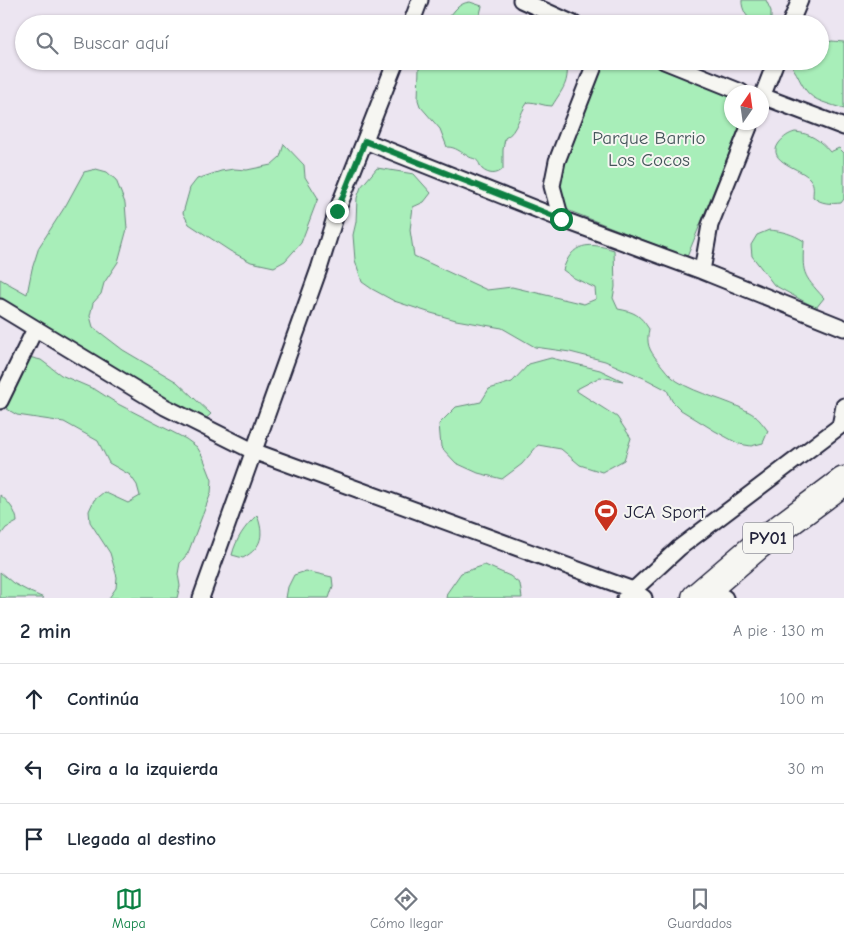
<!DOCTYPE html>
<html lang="es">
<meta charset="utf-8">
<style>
body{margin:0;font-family:"Comic Neue",sans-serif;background:#f6f6f7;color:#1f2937}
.compass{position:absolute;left:724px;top:85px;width:45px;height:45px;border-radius:50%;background:#fff;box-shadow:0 1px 4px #0004;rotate:13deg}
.stop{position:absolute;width:15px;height:15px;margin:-11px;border:4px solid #0b8043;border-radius:50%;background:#fff}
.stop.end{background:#0b8043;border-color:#fff;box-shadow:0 1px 5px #0008}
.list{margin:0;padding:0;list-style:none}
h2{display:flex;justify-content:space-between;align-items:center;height:65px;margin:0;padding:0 20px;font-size:21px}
h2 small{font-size:16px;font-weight:400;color:#747a83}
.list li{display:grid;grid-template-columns:32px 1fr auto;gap:15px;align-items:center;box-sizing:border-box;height:70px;padding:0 20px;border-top:1px solid #e0e1e3}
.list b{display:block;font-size:19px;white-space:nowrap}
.list em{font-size:16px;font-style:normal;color:#747a83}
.icon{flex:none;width:28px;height:28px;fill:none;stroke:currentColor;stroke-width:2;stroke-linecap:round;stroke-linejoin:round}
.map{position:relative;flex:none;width:844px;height:598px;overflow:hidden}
.search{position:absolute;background:#fff;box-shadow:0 1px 4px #0004;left:15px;right:15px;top:15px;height:55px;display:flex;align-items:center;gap:12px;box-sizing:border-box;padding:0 18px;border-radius:28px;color:#747a83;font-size:19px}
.sheet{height:275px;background:#fff}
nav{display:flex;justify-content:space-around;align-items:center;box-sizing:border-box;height:70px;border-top:1px solid #e0e1e3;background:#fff;font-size:14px;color:#747a83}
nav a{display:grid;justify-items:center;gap:2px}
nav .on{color:#0b8043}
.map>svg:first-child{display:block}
</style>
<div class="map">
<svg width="844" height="598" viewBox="0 0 844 598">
<rect width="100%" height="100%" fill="#ece5f1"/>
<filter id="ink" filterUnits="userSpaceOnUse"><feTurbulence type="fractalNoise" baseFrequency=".02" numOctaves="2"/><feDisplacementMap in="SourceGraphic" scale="10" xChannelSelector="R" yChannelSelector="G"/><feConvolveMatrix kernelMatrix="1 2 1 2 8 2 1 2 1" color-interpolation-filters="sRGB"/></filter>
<g filter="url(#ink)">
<!-- green -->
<path fill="#a8eeb9" stroke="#65887a" d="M742,0H766L771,11V24C767,24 761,25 758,24C748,21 741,9 742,0Z
M470,2L482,6L479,18L475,24H443C453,15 456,3 470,2Z
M832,41L844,42V109C831,104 813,102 805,89C800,82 798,75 793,68L797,61H820V44Z
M421,61H494L505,68H512L520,61H567C569,84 563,88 552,106C543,106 537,102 528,102C519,113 518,132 505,138L503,150V169C497,175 489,175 482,169C479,165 480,162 475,159C473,158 470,158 468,156C460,152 456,147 447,147L440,129L420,106L418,100L419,68Z
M602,61H647L731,95L732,122L741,123L687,257L562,208L557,174Z
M795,132C810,133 821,141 830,152L839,148L844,153V199L841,203C831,204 821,204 813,197C813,190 815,185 810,179C802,168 765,162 779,143C784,137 788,134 795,132Z
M284,144L304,165L305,177L318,198L301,243L285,261L274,267L251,262L230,251L189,224L183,213L190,188L197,179L221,171L234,169L247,170L271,165L280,157Z
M377,168L414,174L431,193L424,202L413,207L410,230L414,256L487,290L512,287L584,304L596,299L595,288L574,278L563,270C572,242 589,242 614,250L615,287L613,298L618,309C635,312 640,315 649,329C646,344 649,350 658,361C664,368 669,376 677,381C699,395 726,399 749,412C757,416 762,423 768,431L763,443L751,446L739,444L715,431L681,410L672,401L667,390L646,379L605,361L570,352L535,347L502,328L456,320L431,313L394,301L372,289L362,282L355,260L353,235L356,222L357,198L361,187Z
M96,169L107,172L116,180L125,203L127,229L118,262L104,283L101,294L93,303L90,316L93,327L123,350L177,382L211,414L202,422L0,311V279L27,294L32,269L39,247L66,205L84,172Z
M769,230C782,231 793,234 804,241C802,273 802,274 824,298L816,308L774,285L752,256L751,245L757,235Z
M29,357L41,360L61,375L96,390L118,404L186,439L197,447L203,457L212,480L211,493L188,553L180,563L178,574L180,586L177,598H109L116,588L117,577L110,553L90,522L89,511L94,500L104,492L128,503L140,496L137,485L130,475L109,463L98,441L64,422L17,415L7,409L4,397Z
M551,358L600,370L623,381L600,377L575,390L617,417L631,438L624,460L602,472L580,465L561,449L538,445L522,464L502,479L478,473L456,463L441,447L439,424L456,407L481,402L489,389L512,382L529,364Z
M0,495C8,501 17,512 17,522L6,528L0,536Z
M257,515C264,534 263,547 243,558L232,555C236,539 245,526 257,515Z
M485,565L510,576L520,584L522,598H446L447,593L461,573Z
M306,571L332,577L333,586L329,598H286L288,587L294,575Z
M0,572L13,583L30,592L44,598H0Z"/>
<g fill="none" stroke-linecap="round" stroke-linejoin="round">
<!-- street casing -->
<g stroke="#22223b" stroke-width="19">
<path id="street" d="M521,0L574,24
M411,24L420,0
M790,24L800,0
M596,61L557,161L552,186L561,219L702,271L844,328
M664,61L741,92
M762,96L844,127
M762,97L776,61
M365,141L561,219
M702,271L710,225L751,122
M0,307L165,407L253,451L633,590L644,598
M0,401L35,329
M840,426L844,406
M708,588L725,598
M201,598L319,269L337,211L396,61
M625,598L679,548L844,423"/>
</g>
<!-- highway casing -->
<g stroke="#22223b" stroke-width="31">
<path id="highway" d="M696,598L758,545L844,481"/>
</g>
<!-- street -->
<use href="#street" stroke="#f6f6f2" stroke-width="15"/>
<!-- highway -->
<use href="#highway" stroke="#f6f6f2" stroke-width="28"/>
</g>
</g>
<g fill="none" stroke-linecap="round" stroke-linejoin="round" filter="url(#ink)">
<!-- route -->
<path stroke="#0b8043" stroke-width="6" d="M337,211L365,141L561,219"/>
</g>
<!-- icons -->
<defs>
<g id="stadium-pin" transform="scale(1.25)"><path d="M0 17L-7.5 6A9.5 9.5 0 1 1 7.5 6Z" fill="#c8321e" stroke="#f6f6f2"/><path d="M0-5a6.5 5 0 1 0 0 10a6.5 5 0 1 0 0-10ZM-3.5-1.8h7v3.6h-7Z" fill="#fff"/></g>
</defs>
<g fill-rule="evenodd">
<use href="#stadium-pin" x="606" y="511"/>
</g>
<g text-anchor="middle" stroke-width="4" stroke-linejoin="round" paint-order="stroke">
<!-- shield labels -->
<rect fill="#f6f6f2" stroke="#626272" stroke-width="1" x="743" y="522.5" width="50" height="31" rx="4"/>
<g font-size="18" font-weight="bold" fill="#22223b">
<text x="768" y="544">PY01</text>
</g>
<!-- park labels -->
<g font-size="19" fill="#44555a" stroke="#f6f6f2">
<text x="649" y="144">Parque Barrio<tspan x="649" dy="22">Los Cocos</tspan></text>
</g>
<!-- poi labels -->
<g font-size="19" fill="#22223b" stroke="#f6f6f2" text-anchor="start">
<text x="624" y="518">JCA Sport</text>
</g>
</g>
</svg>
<svg class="compass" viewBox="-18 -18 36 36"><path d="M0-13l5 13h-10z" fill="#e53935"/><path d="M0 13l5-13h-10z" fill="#747a83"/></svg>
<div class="stop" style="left:561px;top:219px"></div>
<div class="stop end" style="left:337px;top:211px"></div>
<div class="search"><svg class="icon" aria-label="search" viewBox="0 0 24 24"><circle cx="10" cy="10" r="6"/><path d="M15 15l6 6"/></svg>Buscar aquí</div>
</div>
<section class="sheet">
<h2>2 min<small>A pie · 130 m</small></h2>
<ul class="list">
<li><svg class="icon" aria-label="ahead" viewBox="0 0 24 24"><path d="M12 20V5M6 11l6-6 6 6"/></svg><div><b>Continúa</b></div><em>100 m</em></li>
<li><svg class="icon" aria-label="left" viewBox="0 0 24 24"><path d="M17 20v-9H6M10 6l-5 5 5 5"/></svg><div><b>Gira a la izquierda</b></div><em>30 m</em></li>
<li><svg class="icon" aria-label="arrive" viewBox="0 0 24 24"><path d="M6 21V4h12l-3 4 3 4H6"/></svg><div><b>Llegada al destino</b></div></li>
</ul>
</section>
<nav>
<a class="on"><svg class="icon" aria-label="map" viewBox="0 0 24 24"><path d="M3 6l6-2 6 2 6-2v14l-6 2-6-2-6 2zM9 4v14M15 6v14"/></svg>Mapa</a>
<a><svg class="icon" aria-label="directions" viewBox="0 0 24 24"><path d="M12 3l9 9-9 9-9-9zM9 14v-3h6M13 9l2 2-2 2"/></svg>Cómo llegar</a>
<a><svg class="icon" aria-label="saved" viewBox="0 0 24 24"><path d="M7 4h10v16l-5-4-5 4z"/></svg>Guardados</a>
</nav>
